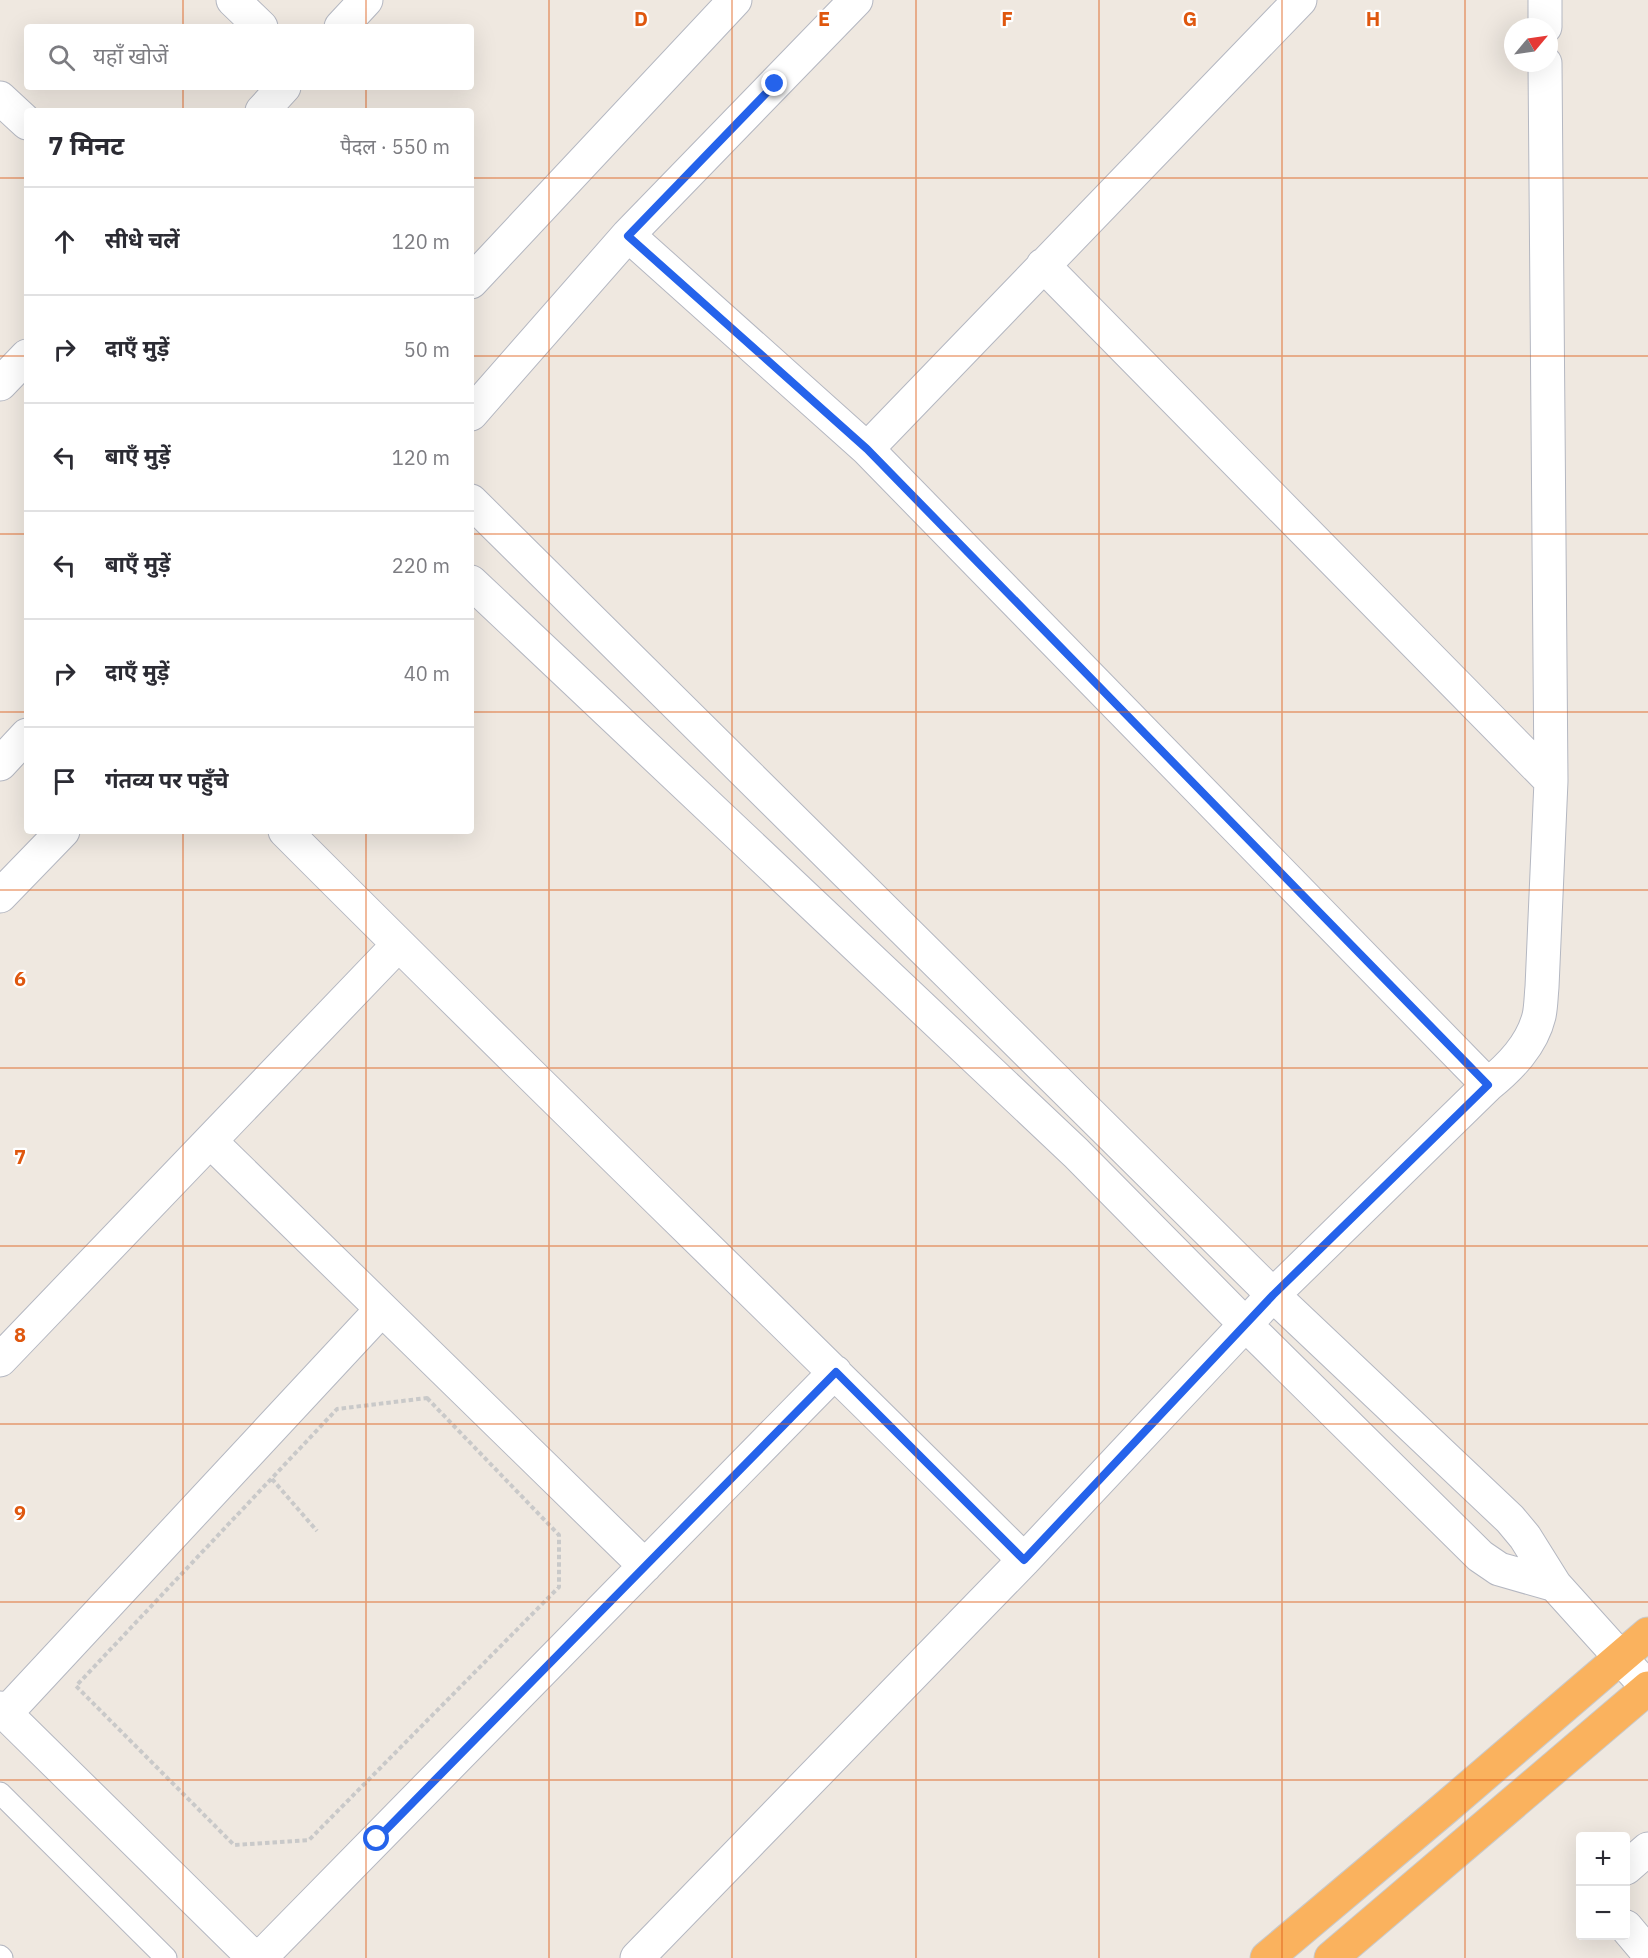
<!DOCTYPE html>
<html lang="hi">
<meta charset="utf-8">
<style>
body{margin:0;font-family:"IBM Plex Sans","Noto Sans Devanagari",sans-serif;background:#f2f2f3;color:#2b2b33}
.controls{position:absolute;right:18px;bottom:18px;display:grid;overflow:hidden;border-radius:6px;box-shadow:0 6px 24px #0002}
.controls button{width:54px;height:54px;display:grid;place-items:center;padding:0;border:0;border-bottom:2px solid #e1e1e2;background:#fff;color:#2b2b33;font:30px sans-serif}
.compass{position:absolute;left:1504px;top:18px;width:54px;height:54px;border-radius:50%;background:#fff;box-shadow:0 6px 24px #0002;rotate:61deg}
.stop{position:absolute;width:18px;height:18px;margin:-14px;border:4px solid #2563eb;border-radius:50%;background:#fff}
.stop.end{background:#2563eb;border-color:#fff;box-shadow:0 2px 6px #0008}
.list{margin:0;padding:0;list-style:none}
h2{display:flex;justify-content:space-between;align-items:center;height:78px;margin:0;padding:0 24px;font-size:26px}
h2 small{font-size:20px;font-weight:400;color:#7c7c81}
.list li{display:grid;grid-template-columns:39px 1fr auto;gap:18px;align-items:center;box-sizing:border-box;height:108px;padding:0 24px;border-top:2px solid #e1e1e2}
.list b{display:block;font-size:22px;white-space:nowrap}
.list em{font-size:20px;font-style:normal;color:#7c7c81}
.icon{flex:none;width:33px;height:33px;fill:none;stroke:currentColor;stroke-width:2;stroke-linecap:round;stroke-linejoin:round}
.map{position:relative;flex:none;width:1648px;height:1958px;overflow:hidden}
.search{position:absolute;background:#fff;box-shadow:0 6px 24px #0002;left:24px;top:24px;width:450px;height:66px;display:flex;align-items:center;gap:15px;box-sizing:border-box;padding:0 21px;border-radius:6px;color:#7c7c81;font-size:22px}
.panel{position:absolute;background:#fff;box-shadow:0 6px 24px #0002;left:24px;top:108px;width:450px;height:726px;border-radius:6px}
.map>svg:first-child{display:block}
</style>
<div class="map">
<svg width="1648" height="1958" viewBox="0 0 1648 1958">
<rect width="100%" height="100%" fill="#efe8e0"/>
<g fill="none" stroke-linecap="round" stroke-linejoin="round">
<!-- service casing -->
<g stroke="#b4b7c1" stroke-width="23">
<path id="service" d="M0,1793L166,1958
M0,1956L2,1958"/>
</g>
<!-- minor casing -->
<g stroke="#b4b7c1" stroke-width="35">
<path id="minor" d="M233,0L261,27
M1545,0V27
M341,27L366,0
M0,98L27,123
M262,111L284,87
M628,235L867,449L1488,1085
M1043,265L1551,781
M471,282L735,0
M0,384L27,356
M471,414L628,235L856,0
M867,449L1300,0
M471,501L1273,1295L1510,1519L1525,1537L1555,1585L1648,1688
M471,582L1076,1153L1246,1325L1480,1556L1499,1569L1555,1585
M0,764L27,735
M285,831C529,1076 779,1316 1024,1560
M0,896L63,831
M210,1141L645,1566
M0,1360L398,945
M0,1708L254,1958
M6,1713L382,1309
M1626,1868L1648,1849
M1626,1927L1648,1953
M260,1958L835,1372
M637,1958L1024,1560L1273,1295L1488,1085C1510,1067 1532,1045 1539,1016C1541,1007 1541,997 1542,987L1551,781L1545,63"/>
</g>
<!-- trunk casing -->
<g stroke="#c9c9c9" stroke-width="35">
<path id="trunk" d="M1267,1958L1444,1809L1648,1634
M1331,1958L1648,1688"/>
</g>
<!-- path -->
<path stroke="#c9c9c9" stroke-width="4" stroke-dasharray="4.5 3" stroke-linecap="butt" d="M427,1398L559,1535V1587L309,1840L234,1845L76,1686L337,1409Z
M272,1479L317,1531"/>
<!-- service -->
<use href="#service" stroke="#fff" stroke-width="21"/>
<!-- minor -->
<use href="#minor" stroke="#fff" stroke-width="33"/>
<!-- trunk -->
<use href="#trunk" stroke="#fab25e" stroke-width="33"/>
</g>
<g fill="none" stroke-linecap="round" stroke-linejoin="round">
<!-- route -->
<path stroke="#2563eb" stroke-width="8" d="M377,1839L836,1372L1024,1560L1273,1295L1488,1085L867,449L628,236L775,84"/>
</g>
<!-- grid -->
<path fill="none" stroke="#df570e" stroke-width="1.5" stroke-opacity="0.55" d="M183,0V27M366,0V27M549,0V1958M732,0V1958M916,0V1958M1099,0V1958M1282,0V1958M1465,0V1958M183,87V111M366,87V111M0,178H27M471,178H1648M0,356H27M471,356H1648M0,534H27M471,534H1648M0,712H27M471,712H1648M183,831V1958M366,831V1958M0,890H1648M0,1068H1648M0,1246H1648M0,1424H1648M0,1602H1648M0,1780H1648"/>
<g font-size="20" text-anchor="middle" font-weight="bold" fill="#df570e" stroke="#fff" stroke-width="4.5" stroke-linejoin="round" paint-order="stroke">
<text x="641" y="26">D</text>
<text x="824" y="26">E</text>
<text x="1007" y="26">F</text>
<text x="1190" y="26">G</text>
<text x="1373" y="26">H</text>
<text x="20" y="986">6</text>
<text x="20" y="1164">7</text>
<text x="20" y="1342">8</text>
<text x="20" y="1520">9</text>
</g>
</svg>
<div class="controls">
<button>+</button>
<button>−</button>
</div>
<svg class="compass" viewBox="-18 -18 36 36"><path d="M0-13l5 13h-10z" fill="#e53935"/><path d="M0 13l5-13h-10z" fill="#7c7c81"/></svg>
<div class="stop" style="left:377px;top:1839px"></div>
<div class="stop end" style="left:775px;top:84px"></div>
<div class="search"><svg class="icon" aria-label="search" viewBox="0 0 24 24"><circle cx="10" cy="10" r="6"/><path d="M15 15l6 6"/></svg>यहाँ खोजें</div>
<section class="panel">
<h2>7 मिनट<small>पैदल · 550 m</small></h2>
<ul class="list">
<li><svg class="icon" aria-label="ahead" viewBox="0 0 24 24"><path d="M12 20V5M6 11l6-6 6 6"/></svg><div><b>सीधे चलें</b></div><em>120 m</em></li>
<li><svg class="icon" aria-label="right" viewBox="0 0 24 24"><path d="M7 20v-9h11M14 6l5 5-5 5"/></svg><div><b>दाएँ मुड़ें</b></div><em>50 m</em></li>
<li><svg class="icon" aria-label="left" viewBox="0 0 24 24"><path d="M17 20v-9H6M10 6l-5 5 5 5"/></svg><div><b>बाएँ मुड़ें</b></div><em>120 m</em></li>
<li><svg class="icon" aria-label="left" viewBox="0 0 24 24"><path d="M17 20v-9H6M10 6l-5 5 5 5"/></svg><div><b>बाएँ मुड़ें</b></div><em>220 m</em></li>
<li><svg class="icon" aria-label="right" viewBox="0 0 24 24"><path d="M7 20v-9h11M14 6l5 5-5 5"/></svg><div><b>दाएँ मुड़ें</b></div><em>40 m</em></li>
<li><svg class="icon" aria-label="arrive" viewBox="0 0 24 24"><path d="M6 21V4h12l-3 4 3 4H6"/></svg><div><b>गंतव्य पर पहुँचे</b></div></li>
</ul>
</section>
</div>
